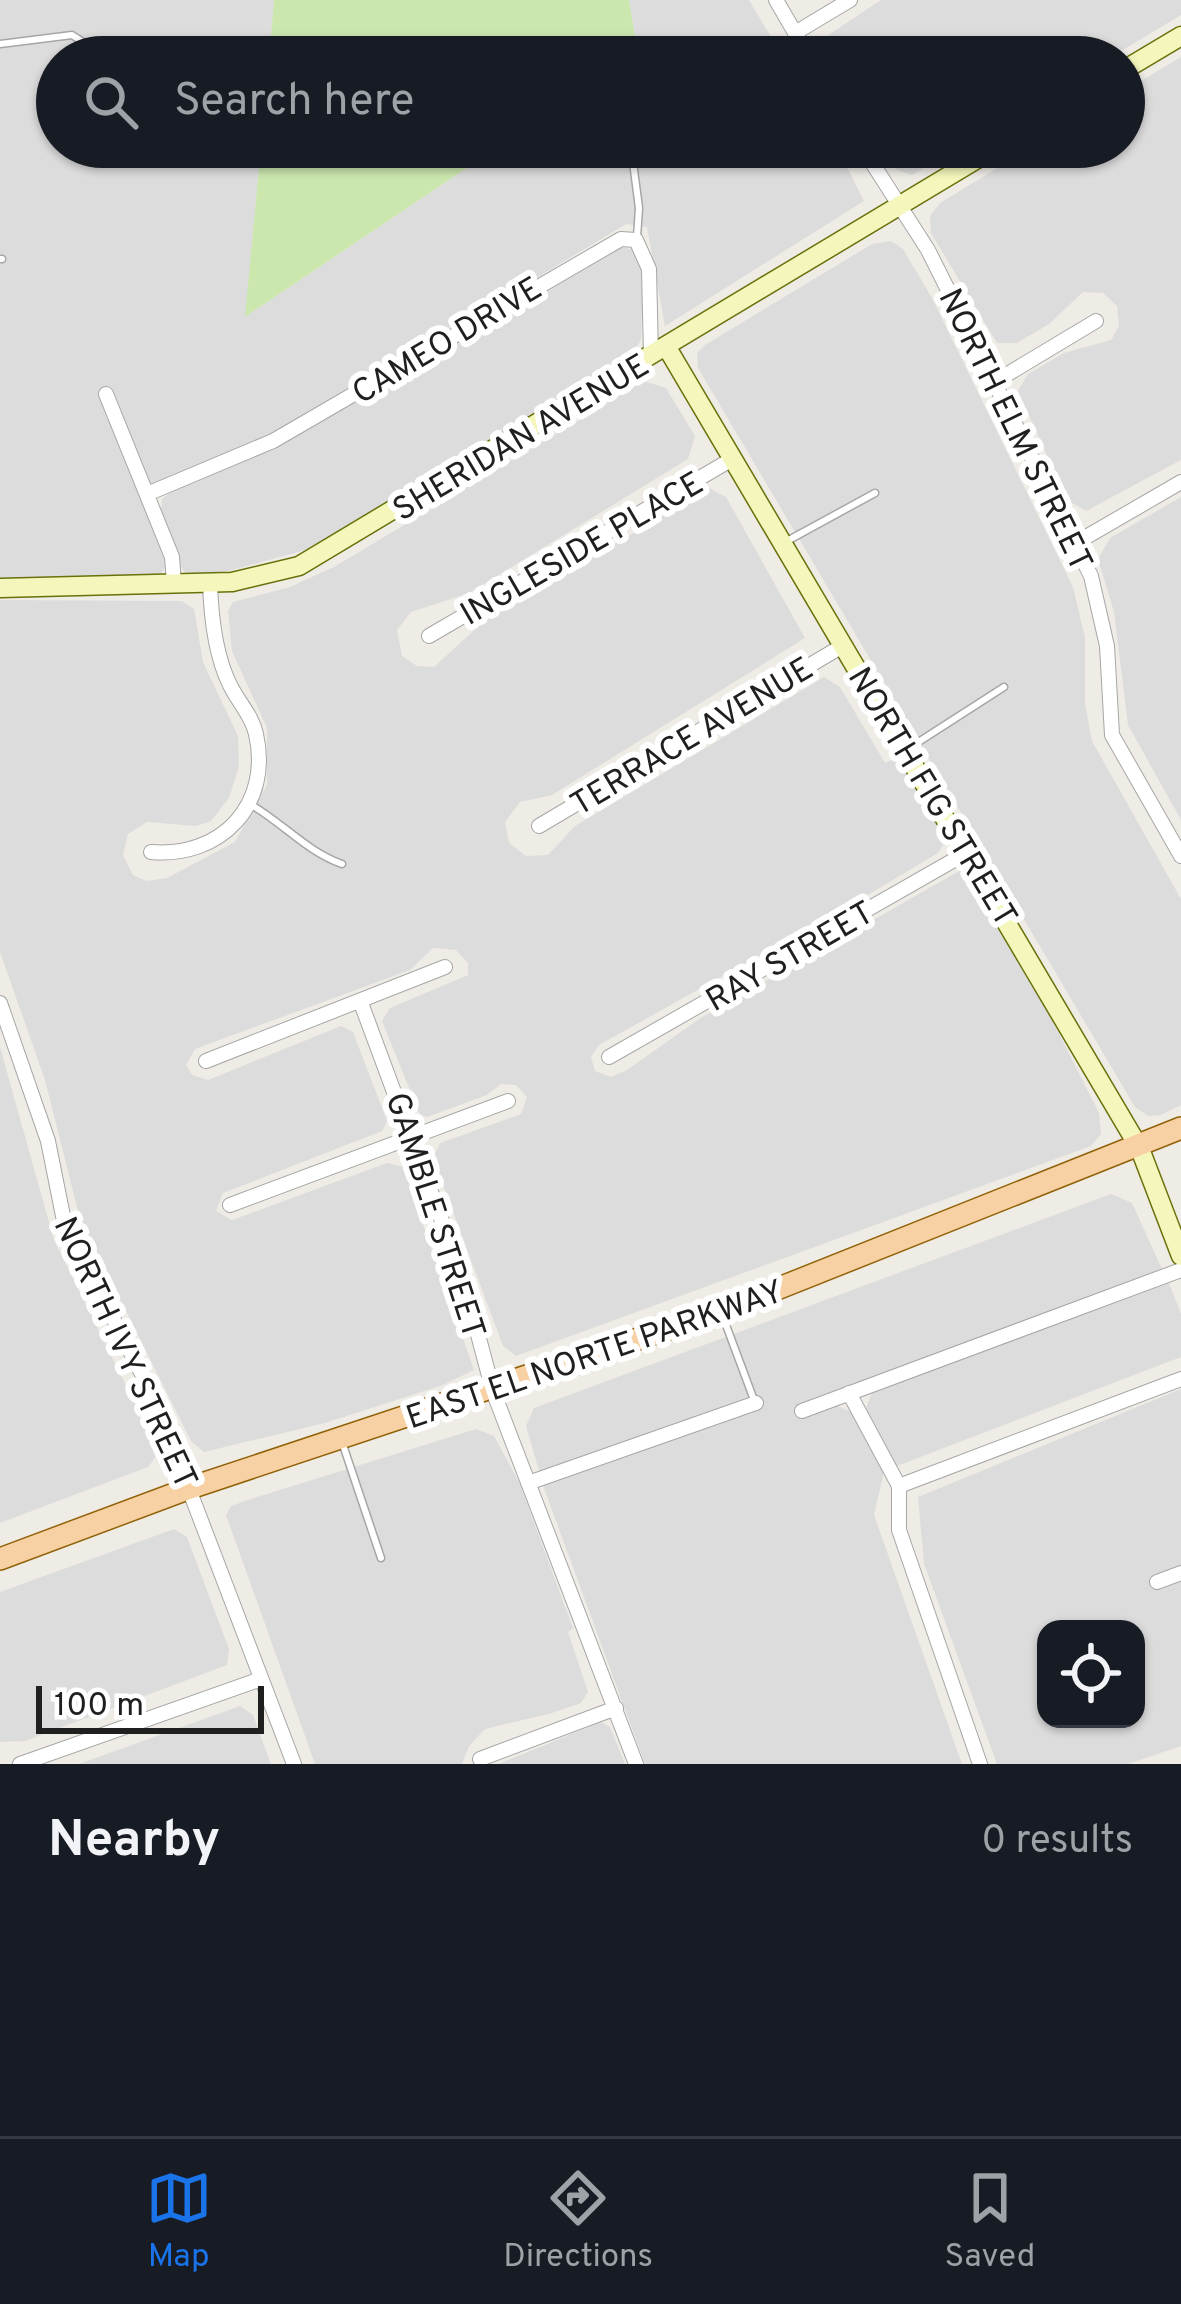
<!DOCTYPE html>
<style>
body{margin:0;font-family:Overpass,sans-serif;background:#20242c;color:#f1f3f6}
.controls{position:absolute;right:36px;bottom:36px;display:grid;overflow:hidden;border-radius:24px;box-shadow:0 3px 9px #0004}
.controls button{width:108px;height:108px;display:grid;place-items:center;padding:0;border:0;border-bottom:3px solid #363941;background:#171b24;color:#f1f3f6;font:60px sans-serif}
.scale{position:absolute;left:36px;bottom:30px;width:228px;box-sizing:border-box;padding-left:12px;border:6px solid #1f1f1f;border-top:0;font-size:33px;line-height:42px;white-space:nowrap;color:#1f1f1f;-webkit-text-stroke:9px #fff;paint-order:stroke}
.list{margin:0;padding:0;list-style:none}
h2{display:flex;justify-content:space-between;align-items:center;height:156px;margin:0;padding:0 48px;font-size:51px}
h2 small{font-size:39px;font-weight:400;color:#9ea1a6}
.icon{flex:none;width:66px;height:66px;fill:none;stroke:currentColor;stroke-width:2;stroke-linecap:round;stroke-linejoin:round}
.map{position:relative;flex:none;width:1181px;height:1764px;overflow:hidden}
.search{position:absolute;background:#171b24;box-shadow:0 3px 9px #0004;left:36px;right:36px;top:36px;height:132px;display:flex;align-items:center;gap:30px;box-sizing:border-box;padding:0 42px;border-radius:66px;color:#9ea1a6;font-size:45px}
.sheet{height:372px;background:#171b24}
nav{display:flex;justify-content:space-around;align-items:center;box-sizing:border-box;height:168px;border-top:3px solid #363941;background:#171b24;font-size:33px;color:#9ea1a6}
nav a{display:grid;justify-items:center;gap:6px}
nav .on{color:#1a73e8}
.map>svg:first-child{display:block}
</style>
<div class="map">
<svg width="1181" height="1764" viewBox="0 0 1181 1764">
<rect width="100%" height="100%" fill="#efece6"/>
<!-- residential -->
<path fill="#dddcdc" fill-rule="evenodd" d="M0,0H274L269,57H57V147H261L246,316L498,147H837L864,201L665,326L647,227L626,224L269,439L154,486L144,478L113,405L104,408L167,555L166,567L160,575L0,578Z
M629,0H749L783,57H629L637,48Z
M881,0H1181V15L1111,57H831L824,38Z
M1181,57V460L1086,511L1067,500L1018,391L1028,374L1064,353L1111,340L1119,326L1117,306L1103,293L1083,292L1049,324L1017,343H997L931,233L930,216L940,203L1032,147H1124V91Z
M883,147H961L912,175L897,170Z
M891,241L903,249L932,298L1073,587L1085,638V704L1092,741L1181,899V1105L1161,1115L1148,1116L1135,1107L698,368L697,353L705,345L872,244Z
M619,247L636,250L643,266L641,339L633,355L309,549L217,574H187L182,569L161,511L162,499L186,481Z
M644,381L666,388L695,436L688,459L469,593L411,612L397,630L402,656L417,666L434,667L482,623L709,488L726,497L805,638L552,795L520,802L505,822L509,843L526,856L548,855L575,826L824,677L840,687L885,763L898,757L946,840L938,853L861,899L599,1045L591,1057L595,1071L611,1077L627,1070L699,1019L961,870L1046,1008L1099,1113L1101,1134L1091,1146L516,1356L503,1346L433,1158L440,1143L521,1114L527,1097L516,1085L501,1084L487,1095L427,1117L420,1115L382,1021L390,1008L468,975V963L456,950L433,948L410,970L195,1049L186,1065L192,1075L208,1080L341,1026L353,1032L387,1121L382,1131L223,1193L216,1211L232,1220L387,1163L403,1167L474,1370L443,1385L325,1423L204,1452L191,1441L80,1219L45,1080L0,952V600L182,601L194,609L203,662L238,736L239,766L229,798L211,821L196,826L147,822L128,834L123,855L133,875L146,881L167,878L235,842L267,785V728L232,651L228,611L233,602L290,587L334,567Z
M1181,497V820L1128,725L1114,612L1098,559L1110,538Z
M0,1047L54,1240L159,1452L148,1467L0,1523Z
M1111,1194L1132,1203L1162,1269L799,1405L803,1417L836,1405L853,1413L884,1472L874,1515L962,1764H645L544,1488L526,1426L534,1408Z
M1169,1283L1181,1314V1357L897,1466L866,1408L872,1392Z
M1181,1389V1746L1128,1764H997L924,1564L918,1497ZM1046,1629H1136V1719H1046Z
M476,1429L494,1436L519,1482L573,1628L568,1632L588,1692L581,1703L552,1713L485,1729L469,1746L462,1764H315L226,1515L231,1506L251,1499Z
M174,1529L187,1537L229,1649L227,1665L25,1741L0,1742V1592Z
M240,1706L253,1715L271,1764H79Z
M601,1722L610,1727L625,1764H498Z"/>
<!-- grass -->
<path fill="#cbe7ae" d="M274,0H629L637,49L629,57H269Z
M261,147H498L245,317Z"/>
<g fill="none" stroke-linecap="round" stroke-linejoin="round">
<!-- lane casing -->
<g stroke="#a6a6a6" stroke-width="9">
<path id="lane" d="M0,44L72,35L83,42L82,55
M631,147L639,208L637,237
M0,259H2
M787,541L875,493
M906,750L1004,687
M250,804C283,823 306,851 342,864
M723,1317L754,1400
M342,1442L381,1558"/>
</g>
<!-- street casing -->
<g stroke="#a6a6a6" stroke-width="16">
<path id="street" d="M776,0L809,57
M795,33L850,0
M862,147L928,250L1091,576L1107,646L1112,735L1181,856
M996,381L1096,321
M106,394L172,557L174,583
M147,494L273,441L621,239L636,240L649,269L651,356
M1074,544L1181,482
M429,636L734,458
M539,826L844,645
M151,852C221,858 272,805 256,734C252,715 238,702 230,685C215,655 211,616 210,583
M0,1003L48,1141L65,1226L153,1395L294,1764
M361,1003L463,1278L493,1391L636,1764
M609,1057L968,852
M206,1061L445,967
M230,1205L508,1101
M849,1393L899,1486
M802,1411L1181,1270
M528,1483L756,1403
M899,1486L1181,1379
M899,1486V1530L980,1764
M1157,1582L1181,1573
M480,1759L616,1708
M20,1764L261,1679"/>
</g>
<!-- secondary casing -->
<g stroke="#68710a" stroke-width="21">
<path id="secondary" d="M1124,70L1181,36
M666,346L1140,1149L1181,1256
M0,588L232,582L299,566L997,147"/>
</g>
<!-- primary casing -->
<g stroke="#926208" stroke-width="24">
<path id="primary" d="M0,1559L190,1488L719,1312L1181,1128"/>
</g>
<!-- lane -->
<use href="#lane" stroke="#fff" stroke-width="6"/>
<!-- street -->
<use href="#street" stroke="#fff" stroke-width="14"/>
<!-- secondary -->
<use href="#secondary" stroke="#f4f6bc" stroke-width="18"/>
<!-- primary -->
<use href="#primary" stroke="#f7d1a3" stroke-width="21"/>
</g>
<g text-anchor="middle" stroke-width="12" stroke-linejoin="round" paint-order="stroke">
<!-- street labels -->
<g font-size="33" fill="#1f1f1f" stroke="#fff">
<text transform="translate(446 339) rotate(-31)" y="12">CAMEO DRIVE</text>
<text transform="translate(1017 429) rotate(64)" y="12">NORTH ELM STREET</text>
<text transform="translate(520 436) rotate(-31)" y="12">SHERIDAN AVENUE</text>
<text transform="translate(581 547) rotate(-30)" y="12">INGLESIDE PLACE</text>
<text transform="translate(691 735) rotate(-31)" y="12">TERRACE AVENUE</text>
<text transform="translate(934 796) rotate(59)" y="12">NORTH FIG STREET</text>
<text transform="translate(789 955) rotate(-30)" y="12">RAY STREET</text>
<text transform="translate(437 1215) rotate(72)" y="12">GAMBLE STREET</text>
<text transform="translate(127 1352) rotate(65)" y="12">NORTH IVY STREET</text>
<text transform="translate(594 1353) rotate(-19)" y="12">EAST EL NORTE PARKWAY</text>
</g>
</g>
</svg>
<div class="controls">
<button><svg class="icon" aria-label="locate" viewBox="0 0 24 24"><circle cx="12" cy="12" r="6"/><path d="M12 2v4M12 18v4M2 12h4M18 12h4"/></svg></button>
</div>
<div class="scale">100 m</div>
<div class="search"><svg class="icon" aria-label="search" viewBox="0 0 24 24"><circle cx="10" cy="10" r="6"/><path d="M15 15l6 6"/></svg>Search here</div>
</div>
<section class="sheet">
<h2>Nearby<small>0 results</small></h2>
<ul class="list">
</ul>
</section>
<nav>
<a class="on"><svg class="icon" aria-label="map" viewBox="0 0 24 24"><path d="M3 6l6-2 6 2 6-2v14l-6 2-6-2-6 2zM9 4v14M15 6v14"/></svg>Map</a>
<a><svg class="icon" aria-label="directions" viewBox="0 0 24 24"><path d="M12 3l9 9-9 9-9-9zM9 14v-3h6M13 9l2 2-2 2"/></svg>Directions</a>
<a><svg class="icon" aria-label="saved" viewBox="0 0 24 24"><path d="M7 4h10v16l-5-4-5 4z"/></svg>Saved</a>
</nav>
